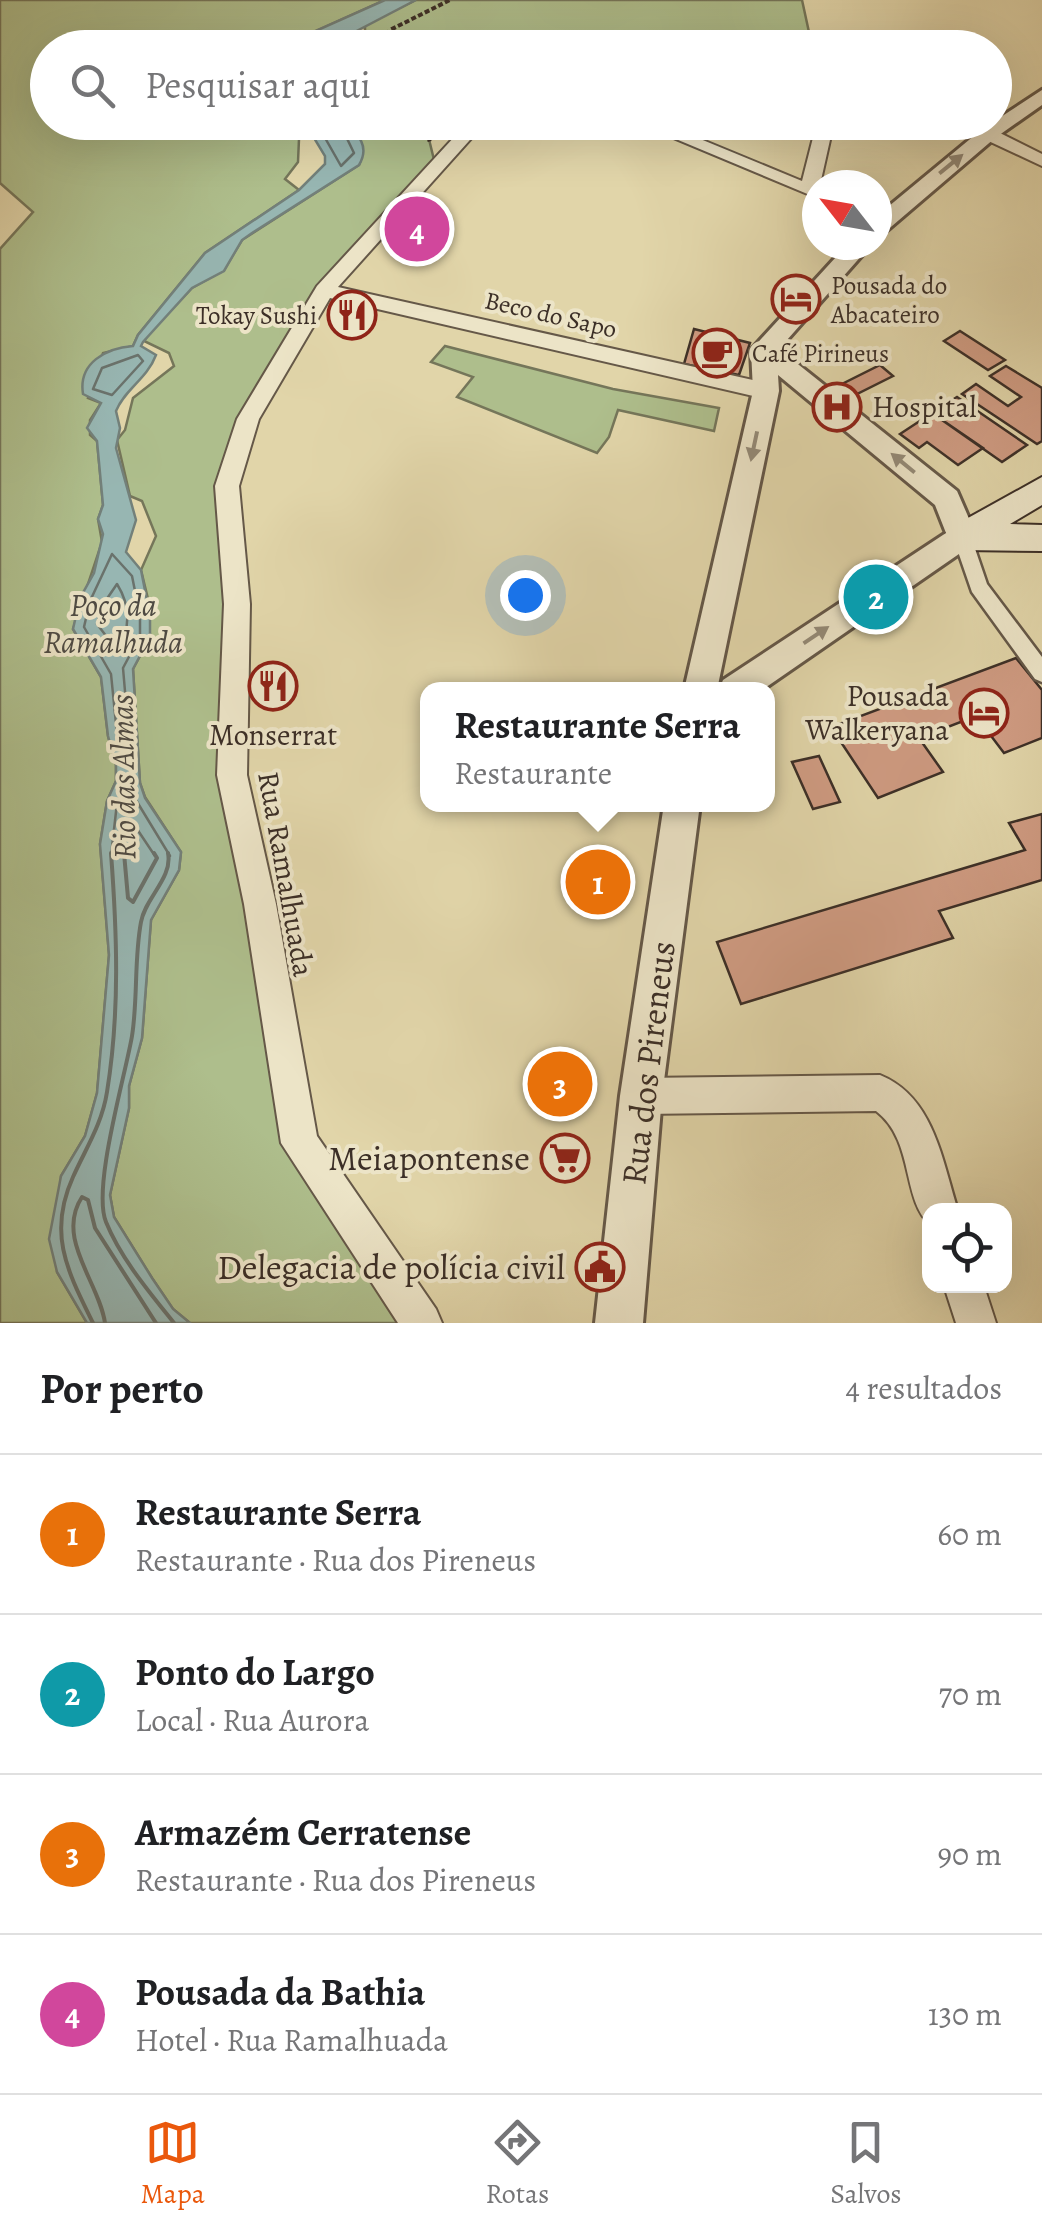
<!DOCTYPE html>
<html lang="pt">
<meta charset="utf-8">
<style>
body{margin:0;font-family:Alegreya,serif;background:#f2f2f2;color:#202124}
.controls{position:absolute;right:30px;bottom:30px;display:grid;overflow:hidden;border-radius:20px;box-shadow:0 10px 40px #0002}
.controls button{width:90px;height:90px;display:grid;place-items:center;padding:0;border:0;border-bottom:2px solid #e0e0e0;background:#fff;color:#202124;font:50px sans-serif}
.compass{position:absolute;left:802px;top:170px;width:90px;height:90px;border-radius:50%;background:#fff;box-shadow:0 10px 40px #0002;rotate:301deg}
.you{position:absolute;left:525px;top:595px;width:35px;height:35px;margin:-25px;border:8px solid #fff;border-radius:50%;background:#1a73e8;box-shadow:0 0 0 15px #1a73e833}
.badge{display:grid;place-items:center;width:65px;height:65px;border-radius:50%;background:#ea580c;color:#fff;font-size:32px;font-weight:700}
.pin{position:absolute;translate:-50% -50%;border:5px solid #fff;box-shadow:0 2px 10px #0006}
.popup{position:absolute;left:420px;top:682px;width:355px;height:130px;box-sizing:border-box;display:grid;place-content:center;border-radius:20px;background:#fff;filter:drop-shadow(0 2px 8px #0005);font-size:32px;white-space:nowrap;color:#757577}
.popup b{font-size:38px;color:#202124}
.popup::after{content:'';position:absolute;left:50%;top:100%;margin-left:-20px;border:20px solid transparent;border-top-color:#fff}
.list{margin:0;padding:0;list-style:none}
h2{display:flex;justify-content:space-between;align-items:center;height:130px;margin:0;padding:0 40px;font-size:42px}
h2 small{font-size:32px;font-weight:400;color:#757577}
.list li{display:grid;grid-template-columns:65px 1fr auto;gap:30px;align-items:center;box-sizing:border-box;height:160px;padding:0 40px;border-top:2px solid #e0e0e0}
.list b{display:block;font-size:38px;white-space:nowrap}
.list p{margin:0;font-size:32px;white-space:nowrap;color:#757577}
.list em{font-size:32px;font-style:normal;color:#757577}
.icon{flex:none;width:55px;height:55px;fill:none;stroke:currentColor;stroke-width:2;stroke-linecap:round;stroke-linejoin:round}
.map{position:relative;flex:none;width:1042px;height:1323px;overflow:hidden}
.search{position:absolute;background:#fff;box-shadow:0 10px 40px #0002;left:30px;right:30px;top:30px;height:110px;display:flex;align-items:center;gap:25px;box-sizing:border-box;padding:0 35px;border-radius:55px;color:#757577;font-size:38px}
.sheet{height:770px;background:#fff}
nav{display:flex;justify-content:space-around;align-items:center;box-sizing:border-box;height:140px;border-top:2px solid #e0e0e0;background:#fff;font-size:28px;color:#757577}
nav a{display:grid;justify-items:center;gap:5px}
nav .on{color:#ea580c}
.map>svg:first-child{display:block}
</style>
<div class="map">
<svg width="1042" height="1323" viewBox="0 0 1042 1323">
<rect width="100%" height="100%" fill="#e1d5a9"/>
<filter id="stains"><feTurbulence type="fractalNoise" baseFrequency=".002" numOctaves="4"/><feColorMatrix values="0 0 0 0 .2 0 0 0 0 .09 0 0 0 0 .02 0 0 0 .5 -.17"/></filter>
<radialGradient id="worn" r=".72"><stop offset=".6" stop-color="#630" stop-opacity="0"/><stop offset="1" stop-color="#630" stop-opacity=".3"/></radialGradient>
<!-- green -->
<path fill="#aebe8c" stroke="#75765a" stroke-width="2.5" d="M0,0H385L294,41L289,47L48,48V122H305L309,132L299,139L298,162L285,179L299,190L205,253L138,335L133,346L103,353L88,398L101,403L90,420V435L97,441L103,505L98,519L102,542L73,629L101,677L108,736L116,765V781L107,801L100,844L109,955L97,1093L85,1136L61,1176L57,1272L87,1323H0V249L33,212L0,183Z
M416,0H802L812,46L352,48L365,32V25Z
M344,123H425L436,168L303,324L227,486L233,775L300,1143L422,1323H190L173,1309L152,1278L114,1217L110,1195L129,1108V1086L142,1038L151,920L179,870L181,852L145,797L140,783L133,669L150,637L148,599L141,570L156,536L142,501L130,496L117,440L125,430L133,398L174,366L169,353L144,341L148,335L192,288L224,270L242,240L359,165C368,145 359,136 344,123Z
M445,346L613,389L719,408L714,431L618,410L609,437L597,453L457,397L473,377L431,362Z"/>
<!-- water -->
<path fill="#97b6b2" stroke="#73807a" stroke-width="2.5" d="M385,0H416L326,47H289L293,41Z
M305,123H344C359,134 370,147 359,165L252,233L242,240L224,271L192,288L143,342L141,346L156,355C147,379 125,389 116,411L120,428L116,448L136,520L126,552L141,570L150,616V637L133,669L140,783L145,798L181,852L179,870L151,920L142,1038L129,1086V1108L110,1195L114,1217L152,1278L173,1309L190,1323H87L57,1272L49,1239L61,1176L85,1136L97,1093L109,955L100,844L107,801L116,781V765L108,736L101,677L73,629L80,598L94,573L103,534L98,519L103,505L97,441L87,428L101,403L83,394C78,363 106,348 133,346L138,335L205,253L299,190L325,164V156Z"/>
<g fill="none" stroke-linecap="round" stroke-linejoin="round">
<!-- shore-far1 -->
<path stroke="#6a726c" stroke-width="2.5" d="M316,122L341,166L354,153L339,122
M138,355L143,361L112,395L93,389L102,368Z
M112,554L132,576L140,616V636L123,668L129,738L124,743L117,734L111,674L84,627L90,601Z
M117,584C130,605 132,629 116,649L97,624L102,606Z
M111,856L117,803L128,787L170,856
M124,856L126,824L131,820L155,856"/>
<!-- shore -->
<path stroke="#6a726c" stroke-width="4" d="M124,853L128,898L133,902L157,858L154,853
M168,853C173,878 145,898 141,922C134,959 138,998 132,1036C125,1077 92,1188 106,1222C121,1259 150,1293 174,1323
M93,1323C68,1272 47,1234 73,1177C86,1148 102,1124 107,1092C120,1012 117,933 111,853
M105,1323C99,1282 55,1238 82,1197L88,1200L95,1228L156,1323"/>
</g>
<!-- building -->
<path fill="#cf9b82" stroke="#3c2f27" stroke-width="2.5" d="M694,329L750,343L739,375L684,364Z
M960,331L1005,360L988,370L944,341Z
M880,365L893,376L855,395L842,384Z
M1006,366L1042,388V441L1037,444L962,394L976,384L1008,406L1021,397L990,376Z
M957,397L1027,445L1002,462L932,413Z
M932,413L983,448L958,465L927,442L919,448L900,434Z
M1016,658L1042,690V738L1004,753L976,716L919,738L943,772L878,798L831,727Z
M819,756L840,802L813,809L792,762Z
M1042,814V880L939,911L953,938L741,1004L717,942L1025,850L1009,823Z"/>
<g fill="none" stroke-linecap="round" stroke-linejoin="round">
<!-- pedestrian casing -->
<g stroke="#655848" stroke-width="5">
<path id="pedestrian" d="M962,530L971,537L987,584L1042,657V682L1035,679L972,592L953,537Z"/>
</g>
<!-- minor casing -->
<g stroke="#655848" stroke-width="4">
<path id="minor" d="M468,122H486L338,287L766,383L777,391L766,399L330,298L259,419L239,486L250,604L247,775L276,904L317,1136L436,1309L442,1323H398L281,1143L244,904L217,775L224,604L215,486L237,419L317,286Z
M635,122H659L802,181L817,122H834L817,198Z
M982,130H994L1042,154V166L982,138Z
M880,1075C934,1097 942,1160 958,1210H930V1225C901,1198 915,1141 876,1111L641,1114L628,1109L623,1096L628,1083L641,1078Z
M944,1286H984L996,1323H956Z"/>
</g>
<!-- tertiary casing -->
<g stroke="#655848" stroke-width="6">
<path id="tertiary" d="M1042,90V105L995,138L885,232L877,234V216L981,130Z
M847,245H871L779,349L957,491L977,537L972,545L762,690H719L723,680L946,533L935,505L778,375L779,391L717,690H684L753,391L751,350Z
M664,804H700L662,1096L643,1323H595L620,1096Z"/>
</g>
<!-- secondary casing -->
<g stroke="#3c2f27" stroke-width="4">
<path id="secondary" d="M1042,477V505L1010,524L1042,525V551L962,550L950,546L945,537L950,528Z"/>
</g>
<!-- path -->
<path stroke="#3c2f27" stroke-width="4" stroke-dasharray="5 2.5" stroke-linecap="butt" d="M391,48L385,38L390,30L450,0
M425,122L430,143"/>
<!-- pedestrian -->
<use href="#pedestrian" fill="#ece4c7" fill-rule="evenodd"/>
<!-- minor -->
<use href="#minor" fill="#ece4c7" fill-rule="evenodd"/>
<!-- tertiary -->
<use href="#tertiary" fill="#ece4c7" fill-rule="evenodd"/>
<!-- secondary -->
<use href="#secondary" fill="#ece4c7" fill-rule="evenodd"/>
</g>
<!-- one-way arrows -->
<defs><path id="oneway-solid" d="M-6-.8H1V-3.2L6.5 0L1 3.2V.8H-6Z" transform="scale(2.5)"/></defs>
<g fill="#948a77">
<use href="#oneway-solid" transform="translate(951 164) rotate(-39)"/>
<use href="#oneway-solid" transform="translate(754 446) rotate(102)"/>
<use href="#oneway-solid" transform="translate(903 463) rotate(-141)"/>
<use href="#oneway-solid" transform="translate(816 635) rotate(-34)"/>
</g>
<!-- icons -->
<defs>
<g id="hotel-ring" transform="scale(2.5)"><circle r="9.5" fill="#ece4c7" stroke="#8f2418" stroke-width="1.5"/><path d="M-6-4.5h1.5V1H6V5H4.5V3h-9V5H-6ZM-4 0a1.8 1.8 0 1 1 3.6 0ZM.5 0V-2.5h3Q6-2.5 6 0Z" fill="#8f2418"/></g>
<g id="restaurant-ring" transform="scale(2.5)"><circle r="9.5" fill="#ece4c7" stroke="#8f2418" stroke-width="1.5"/><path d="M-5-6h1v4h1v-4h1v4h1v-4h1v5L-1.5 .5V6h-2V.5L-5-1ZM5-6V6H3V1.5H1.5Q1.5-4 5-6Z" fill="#8f2418"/></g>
<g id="cafe-ring" transform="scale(2.5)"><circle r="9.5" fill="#ece4c7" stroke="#8f2418" stroke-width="1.5"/><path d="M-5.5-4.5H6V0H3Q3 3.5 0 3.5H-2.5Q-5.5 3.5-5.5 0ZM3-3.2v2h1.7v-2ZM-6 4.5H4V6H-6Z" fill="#8f2418"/></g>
<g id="hospital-ring" transform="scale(2.5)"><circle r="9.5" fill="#ece4c7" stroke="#8f2418" stroke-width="1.5"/><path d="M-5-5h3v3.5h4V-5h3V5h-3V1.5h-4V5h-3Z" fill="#8f2418"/></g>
<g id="supermarket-ring" transform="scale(2.5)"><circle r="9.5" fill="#ece4c7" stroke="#8f2418" stroke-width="1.5"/><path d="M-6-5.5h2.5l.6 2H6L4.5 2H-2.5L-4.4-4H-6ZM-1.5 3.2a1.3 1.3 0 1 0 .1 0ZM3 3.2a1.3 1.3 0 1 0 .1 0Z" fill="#8f2418"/></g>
<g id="civic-ring" transform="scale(2.5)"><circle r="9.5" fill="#ece4c7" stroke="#8f2418" stroke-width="1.5"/><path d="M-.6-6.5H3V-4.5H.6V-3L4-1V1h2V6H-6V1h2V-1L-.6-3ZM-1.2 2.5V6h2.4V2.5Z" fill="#8f2418"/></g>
</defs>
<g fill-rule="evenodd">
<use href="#hotel-ring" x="796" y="299"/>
<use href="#restaurant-ring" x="352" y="315"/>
<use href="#cafe-ring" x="717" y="353"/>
<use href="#hospital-ring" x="837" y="407"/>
<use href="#restaurant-ring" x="273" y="686"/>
<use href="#hotel-ring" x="984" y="713"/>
<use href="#supermarket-ring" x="565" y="1158"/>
<use href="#civic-ring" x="600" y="1267"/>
</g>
<g text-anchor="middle" stroke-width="8" stroke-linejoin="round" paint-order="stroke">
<!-- far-poi labels -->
<g font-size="25" fill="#3c2f27" stroke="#ece4c7" text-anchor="start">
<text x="831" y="294">Pousada do<tspan x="831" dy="29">Abacateiro</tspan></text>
<text x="317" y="324" text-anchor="end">Tokay Sushi</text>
<text x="752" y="362">Café Pirineus</text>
</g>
<!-- far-street labels -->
<g font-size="25" fill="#3c2f27" stroke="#ece4c7">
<text transform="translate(551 314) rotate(13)" y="9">Beco do Sapo</text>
</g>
<!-- poi labels -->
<g font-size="30" fill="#3c2f27" stroke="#ece4c7" text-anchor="start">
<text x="872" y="417">Hospital</text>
<text x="949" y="706" text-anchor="end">Pousada<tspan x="949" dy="34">Walkeryana</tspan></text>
<text x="273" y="745" text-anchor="middle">Monserrat</text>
</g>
<!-- street labels -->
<g font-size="30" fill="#3c2f27" stroke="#ece4c7">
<text transform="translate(286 874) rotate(80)" y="10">Rua Ramalhuada</text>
</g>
<!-- water labels -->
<g font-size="32" font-style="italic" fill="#4e4a43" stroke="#ece4c7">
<text x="113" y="616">Poço da<tspan x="113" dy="37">Ramalhuda</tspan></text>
<text transform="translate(123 777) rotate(-91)" y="11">Rio das Almas</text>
</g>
<!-- near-street labels -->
<g font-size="35" fill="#3c2f27" stroke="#ece4c7">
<text transform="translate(648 1063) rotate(-83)" y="12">Rua dos Pireneus</text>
</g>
<!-- near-poi labels -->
<g font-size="35" fill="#3c2f27" stroke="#ece4c7" text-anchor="end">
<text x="530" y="1170">Meiapontense</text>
<text x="565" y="1279">Delegacia de polícia civil</text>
</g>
</g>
<rect width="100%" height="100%" filter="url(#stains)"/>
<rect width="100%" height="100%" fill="url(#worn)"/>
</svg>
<div class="controls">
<button><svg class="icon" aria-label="locate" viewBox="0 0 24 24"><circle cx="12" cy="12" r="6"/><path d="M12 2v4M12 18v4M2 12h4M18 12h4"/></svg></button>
</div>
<svg class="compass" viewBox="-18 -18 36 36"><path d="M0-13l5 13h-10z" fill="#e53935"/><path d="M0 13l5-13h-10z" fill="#757577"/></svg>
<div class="you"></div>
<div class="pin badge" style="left:598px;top:882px;background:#e8710a">1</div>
<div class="popup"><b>Restaurante Serra</b>Restaurante</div>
<div class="pin badge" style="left:876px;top:597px;background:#0f9aa8">2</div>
<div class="pin badge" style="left:560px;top:1084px;background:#e8710a">3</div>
<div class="pin badge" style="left:417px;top:229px;background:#d1479c">4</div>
<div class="search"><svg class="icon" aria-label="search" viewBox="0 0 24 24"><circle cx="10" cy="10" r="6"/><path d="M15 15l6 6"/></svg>Pesquisar aqui</div>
</div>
<section class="sheet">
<h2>Por perto<small>4 resultados</small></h2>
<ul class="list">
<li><span class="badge" style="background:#e8710a">1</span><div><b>Restaurante Serra</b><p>Restaurante · Rua dos Pireneus</p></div><em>60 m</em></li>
<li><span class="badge" style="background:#0f9aa8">2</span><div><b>Ponto do Largo</b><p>Local · Rua Aurora</p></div><em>70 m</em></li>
<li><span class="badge" style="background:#e8710a">3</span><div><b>Armazém Cerratense</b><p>Restaurante · Rua dos Pireneus</p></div><em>90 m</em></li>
<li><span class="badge" style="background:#d1479c">4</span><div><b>Pousada da Bathia</b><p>Hotel · Rua Ramalhuada</p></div><em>130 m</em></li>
</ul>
</section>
<nav>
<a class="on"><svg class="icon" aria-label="map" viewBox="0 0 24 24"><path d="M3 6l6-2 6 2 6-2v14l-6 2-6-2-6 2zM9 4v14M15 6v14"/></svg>Mapa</a>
<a><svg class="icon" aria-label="directions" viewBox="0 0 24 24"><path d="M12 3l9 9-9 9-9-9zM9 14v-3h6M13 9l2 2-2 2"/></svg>Rotas</a>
<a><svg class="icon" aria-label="saved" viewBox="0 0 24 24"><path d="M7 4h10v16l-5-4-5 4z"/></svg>Salvos</a>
</nav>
